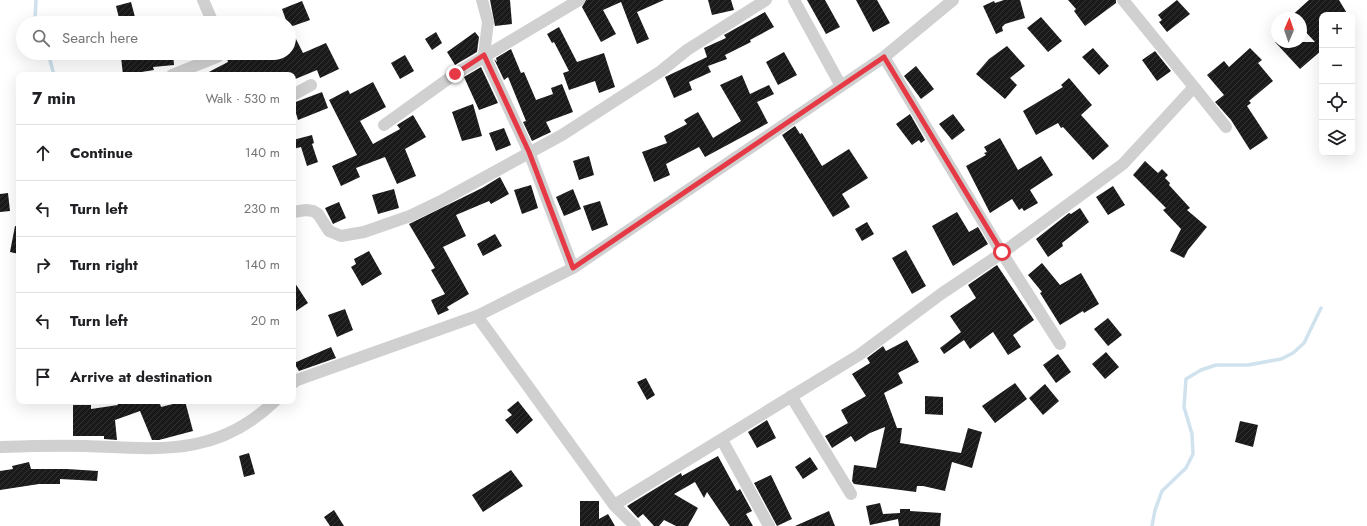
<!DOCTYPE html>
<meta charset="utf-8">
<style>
body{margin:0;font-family:Jost,sans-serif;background:#f6f6f6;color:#202124}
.controls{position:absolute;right:12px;top:12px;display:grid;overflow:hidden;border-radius:8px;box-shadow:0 4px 16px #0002}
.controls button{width:36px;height:36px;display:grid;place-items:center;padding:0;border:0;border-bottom:1px solid #e0e0e0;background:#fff;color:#202124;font:20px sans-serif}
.compass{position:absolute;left:1271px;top:12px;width:36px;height:36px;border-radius:50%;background:#fff;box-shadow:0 4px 16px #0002;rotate:2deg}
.stop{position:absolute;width:12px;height:12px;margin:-9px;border:3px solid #e63946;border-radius:50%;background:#fff}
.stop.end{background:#e63946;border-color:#fff;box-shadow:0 1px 4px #0008}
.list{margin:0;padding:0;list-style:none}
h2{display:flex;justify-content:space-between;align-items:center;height:52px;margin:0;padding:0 16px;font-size:17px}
h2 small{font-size:13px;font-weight:400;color:#757577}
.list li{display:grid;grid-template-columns:26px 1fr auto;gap:12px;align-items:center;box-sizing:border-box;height:56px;padding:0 16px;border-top:1px solid #e0e0e0}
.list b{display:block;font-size:15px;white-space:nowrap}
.list em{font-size:13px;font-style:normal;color:#757577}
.icon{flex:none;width:22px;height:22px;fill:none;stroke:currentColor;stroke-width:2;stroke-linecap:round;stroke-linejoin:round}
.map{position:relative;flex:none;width:1367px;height:526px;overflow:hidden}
.search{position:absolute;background:#fff;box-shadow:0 4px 16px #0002;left:16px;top:16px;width:280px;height:44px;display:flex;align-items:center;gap:10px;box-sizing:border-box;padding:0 14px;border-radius:22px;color:#757577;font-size:15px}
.panel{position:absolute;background:#fff;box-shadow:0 4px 16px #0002;left:16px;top:72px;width:280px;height:332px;border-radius:8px}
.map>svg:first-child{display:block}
</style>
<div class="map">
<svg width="1367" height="526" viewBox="0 0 1367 526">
<defs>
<pattern id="building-hatch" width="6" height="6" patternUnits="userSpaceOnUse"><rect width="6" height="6" fill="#1a1a1a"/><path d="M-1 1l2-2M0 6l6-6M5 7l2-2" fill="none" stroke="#333"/></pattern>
</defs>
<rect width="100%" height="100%" fill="#fff"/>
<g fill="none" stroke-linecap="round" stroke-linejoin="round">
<!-- stream -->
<path stroke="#cfe2ee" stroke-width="3.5" d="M36,0L35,19L37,23
M48,53L54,75
M1152,526L1155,510L1162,491L1186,468L1193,454L1192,434L1184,407L1186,379L1201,370L1216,365H1248L1281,359L1293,353L1304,343L1321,308"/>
</g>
<!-- building -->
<path fill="url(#building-hatch)" d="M490,0H510L512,24L495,26Z
M586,0H664L637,12L649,39L637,44L621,2L603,10L616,34L601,42L582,7Z
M708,0H731L734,10L712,15Z
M807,0H825L840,27L826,34Z
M856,0H877L890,23L873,32Z
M1004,0H1020L1025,18L1005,24L1002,27L1003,31L996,34L983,6L994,1L995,3Z
M1068,0H1116V3L1085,26L1074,11L1076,9Z
M1177,0L1190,14L1167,32L1159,22L1162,20L1158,15Z
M1309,0H1339L1348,15H1322V50L1300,69L1275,42H1315L1301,27V18H1289Z
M302,1L310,20L290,27L303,53L326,43L339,69L320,78L317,70L293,80V75H203L228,62L227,59L242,53H289V23H287L282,9Z
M131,2L135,17L120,22L116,6Z
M765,12L774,27L750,40L751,42L725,55L727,59L708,66L711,72L689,82L692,90L674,98L665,77L707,57L704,48L726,38L724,35Z
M1041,17L1062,41L1048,52L1027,28Z
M559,27L577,62L604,53L615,87L599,93L595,81L569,90L563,73L569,71L554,42L552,43L547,34Z
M436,32L442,43L432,50L425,39Z
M475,32L479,37L477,52L455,65L447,52Z
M1007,46L1025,66L1010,78L1017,85L1005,99L976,74L989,59Z
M1093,48L1109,66L1099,75L1082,57Z
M1250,48L1262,60L1258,63L1273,81L1249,101L1251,103L1247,106L1268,138L1250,150L1231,120L1215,102L1224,95L1207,75L1224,61L1229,67Z
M511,49L521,73L524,72L536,100L553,94L551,88L562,84L573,112L546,122L551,132L532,141L523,122L526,121L508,77L504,80L494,59L497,62L496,58Z
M1155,51L1171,71L1157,81L1142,60Z
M784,52L797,75L778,85L766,62Z
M146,53H173L174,65L153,67L154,70L123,75L121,57Z
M405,55L414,71L400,79L391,63Z
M916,66L934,89L921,99L904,76Z
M481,67L498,103L479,110L464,77Z
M742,75L750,94L769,85L774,94L757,102L768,123L705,157L699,147L666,164L670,175L654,182L642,152L667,143L664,136L687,124L684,120L698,112L713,138L741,121L720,85Z
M1069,78L1092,105L1081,115L1109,146L1093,160L1063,127L1061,128L1058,123L1036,135L1023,111L1063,87L1061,85Z
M373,82L386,107L360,121L373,144L400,129L397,125L413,115L426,137L405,149L416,176L397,184L385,157L356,168L360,177L341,186L332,166L357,155L329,100L348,90L350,94Z
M322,92L328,108L298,120L293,103Z
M473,104L482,136L462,141L452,112Z
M910,114L925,140L921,143L919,140L912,145L896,124Z
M953,114L965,130L952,140L939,124Z
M795,126L800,134L802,133L822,166L849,149L868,178L842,194L850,207L833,217L782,135Z
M504,128L511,145L496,151L489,133Z
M312,135L314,143L312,144L318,162L307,166L301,147L293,149V140Z
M1000,138L1018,170L1041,156L1053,175L1030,190L1038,203L1024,211L1022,208L1019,210L1012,199L990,213L966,166L986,155L984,153L987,152L984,147Z
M589,156L594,175L579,180L573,161Z
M1145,161L1158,173L1162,169L1168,175L1165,178L1170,183L1169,185L1190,208L1187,210L1207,227L1188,250L1184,258L1170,251L1181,229L1163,210L1166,208L1133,175Z
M500,177L509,194L491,204L489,201L456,215L466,236L443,247L469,294L447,307L449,310L438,315L431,300L445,294L431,270L435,268L409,224L482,188Z
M531,185L538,208L522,214L514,190Z
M1113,186L1125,205L1108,215L1096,197Z
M394,189L399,208L378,214L372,195Z
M573,189L581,209L564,216L556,197Z
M8,193L10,211L0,212V194Z
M600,201L608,225L592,231L583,206Z
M339,202L346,218L333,224L325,208Z
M1080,208L1089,222L1062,243L1063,246L1048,257L1036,239L1069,213L1071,214Z
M957,212L969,232L978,227L988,244L953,266L932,226Z
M867,222L874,234L862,241L855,229Z
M15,226L19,227V254L10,252Z
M495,234L502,246L483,256L477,244Z
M906,250L926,286L912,294L892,258Z
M369,251L382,274L362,286L351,267L356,264L354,259Z
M1042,263L1060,285L1081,273L1099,304L1084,313L1083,311L1060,325L1040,293L1042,292L1028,275Z
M997,265L1034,320L1013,335L1021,347L1008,355L993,332L970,349L964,340L944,354L940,348L961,332L950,316L976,298L968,285Z
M293,280L308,303L293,313Z
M345,309L353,330L337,337L328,315Z
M1108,318L1122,335L1108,346L1094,329Z
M907,340L919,362L898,373L903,383L884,393L897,428H902L900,443L961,453L968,428L982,432L972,468L952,462L945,491L923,486H917L916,492L854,484L852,481L854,465L876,468L885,427L870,433L855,442L851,436L832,448L825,436L848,423L841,410L866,396L852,374L870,363L867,358L883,346L886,351Z
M331,347L336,358L299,371L294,363Z
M1106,352L1119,367L1105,379L1092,364Z
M1058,354L1071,372L1056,383L1043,365Z
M646,378L655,395L647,400L637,382Z
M1015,383L1027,399L995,423L982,406Z
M1045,384L1059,401L1043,415L1029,398Z
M925,396L943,397V415L925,414Z
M116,401H159L161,407L185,401L193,431L159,440H152L140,411L115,420L117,440L104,439V436H73V405H91V409L118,405Z
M518,401L533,420L517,434L505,420L512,415L507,410Z
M767,420L776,438L757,448L748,432Z
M1240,421L1258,425L1253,447L1235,442Z
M249,453L255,474L244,477L239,456Z
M718,456L737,491L740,489L752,511L746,514L753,526H730L707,492L704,498L695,482L674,494L698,508L688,526H676L664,520L659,526H654L643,514L638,518L627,506L681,473L682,476Z
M810,457L818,469L803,479L795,467Z
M29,462L31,469H67L98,471L97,481L60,479V484H39L0,490V471L13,469L12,466Z
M511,470L523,486L483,512L472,495Z
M771,475L792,519L777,526L754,483Z
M580,501H599V519L608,514L615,526H580Z
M880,503L883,514L900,513V509H910V511L941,513L940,526H899L898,519L870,525L866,506Z
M334,510L344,526H330L324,517Z
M829,511L835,526H795Z"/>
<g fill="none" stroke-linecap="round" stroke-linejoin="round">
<!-- street -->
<path stroke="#d0d0d0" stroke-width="12" d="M203,0L213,23
M482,0L488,22L484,55L529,152L573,268
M794,0L841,86
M884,57L953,0
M172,75L217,57V53
M1194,87L1226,127
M293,95L311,85
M384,125L455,74L579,0
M293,212L306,210L313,211L318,214L329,231L341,236L364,232L410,216L441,201L562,135L661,71L687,50L766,0
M477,316L614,505L635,526
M293,383L297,380L477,316L573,268L884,57L1002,253L1060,344
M791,396L851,494
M722,440L769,526
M0,447C29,446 57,445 86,446C159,449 217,457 275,401
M614,505L859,355L941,294L1002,253L1123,164L1194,87L1123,0"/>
</g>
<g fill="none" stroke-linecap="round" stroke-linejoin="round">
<!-- route -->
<path stroke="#e63946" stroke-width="5" d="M455,74L484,55L529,152L573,268L884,57L1002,252"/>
</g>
</svg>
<div class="controls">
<button>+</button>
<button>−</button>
<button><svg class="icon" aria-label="locate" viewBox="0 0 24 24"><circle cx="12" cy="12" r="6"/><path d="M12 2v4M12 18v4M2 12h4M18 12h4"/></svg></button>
<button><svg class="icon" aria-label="layers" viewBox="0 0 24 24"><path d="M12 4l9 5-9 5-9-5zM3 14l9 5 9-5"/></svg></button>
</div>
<svg class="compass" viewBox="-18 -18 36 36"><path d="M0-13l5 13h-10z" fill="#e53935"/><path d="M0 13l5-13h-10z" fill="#757577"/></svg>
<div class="stop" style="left:1002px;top:252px"></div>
<div class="stop end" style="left:455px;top:74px"></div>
<div class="search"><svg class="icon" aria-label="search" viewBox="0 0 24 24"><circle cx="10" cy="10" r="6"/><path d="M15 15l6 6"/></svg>Search here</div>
<section class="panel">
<h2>7 min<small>Walk · 530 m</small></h2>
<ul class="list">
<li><svg class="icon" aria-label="ahead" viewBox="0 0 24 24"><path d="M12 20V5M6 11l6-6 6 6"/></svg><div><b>Continue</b></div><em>140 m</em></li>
<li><svg class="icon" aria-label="left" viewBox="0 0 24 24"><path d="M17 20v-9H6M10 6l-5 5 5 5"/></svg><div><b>Turn left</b></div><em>230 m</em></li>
<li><svg class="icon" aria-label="right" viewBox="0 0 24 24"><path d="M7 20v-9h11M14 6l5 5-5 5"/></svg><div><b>Turn right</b></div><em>140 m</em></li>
<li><svg class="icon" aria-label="left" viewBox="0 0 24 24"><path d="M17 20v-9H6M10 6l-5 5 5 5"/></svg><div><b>Turn left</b></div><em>20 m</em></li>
<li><svg class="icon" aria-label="arrive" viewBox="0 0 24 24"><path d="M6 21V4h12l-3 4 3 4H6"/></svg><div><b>Arrive at destination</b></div></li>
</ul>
</section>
</div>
